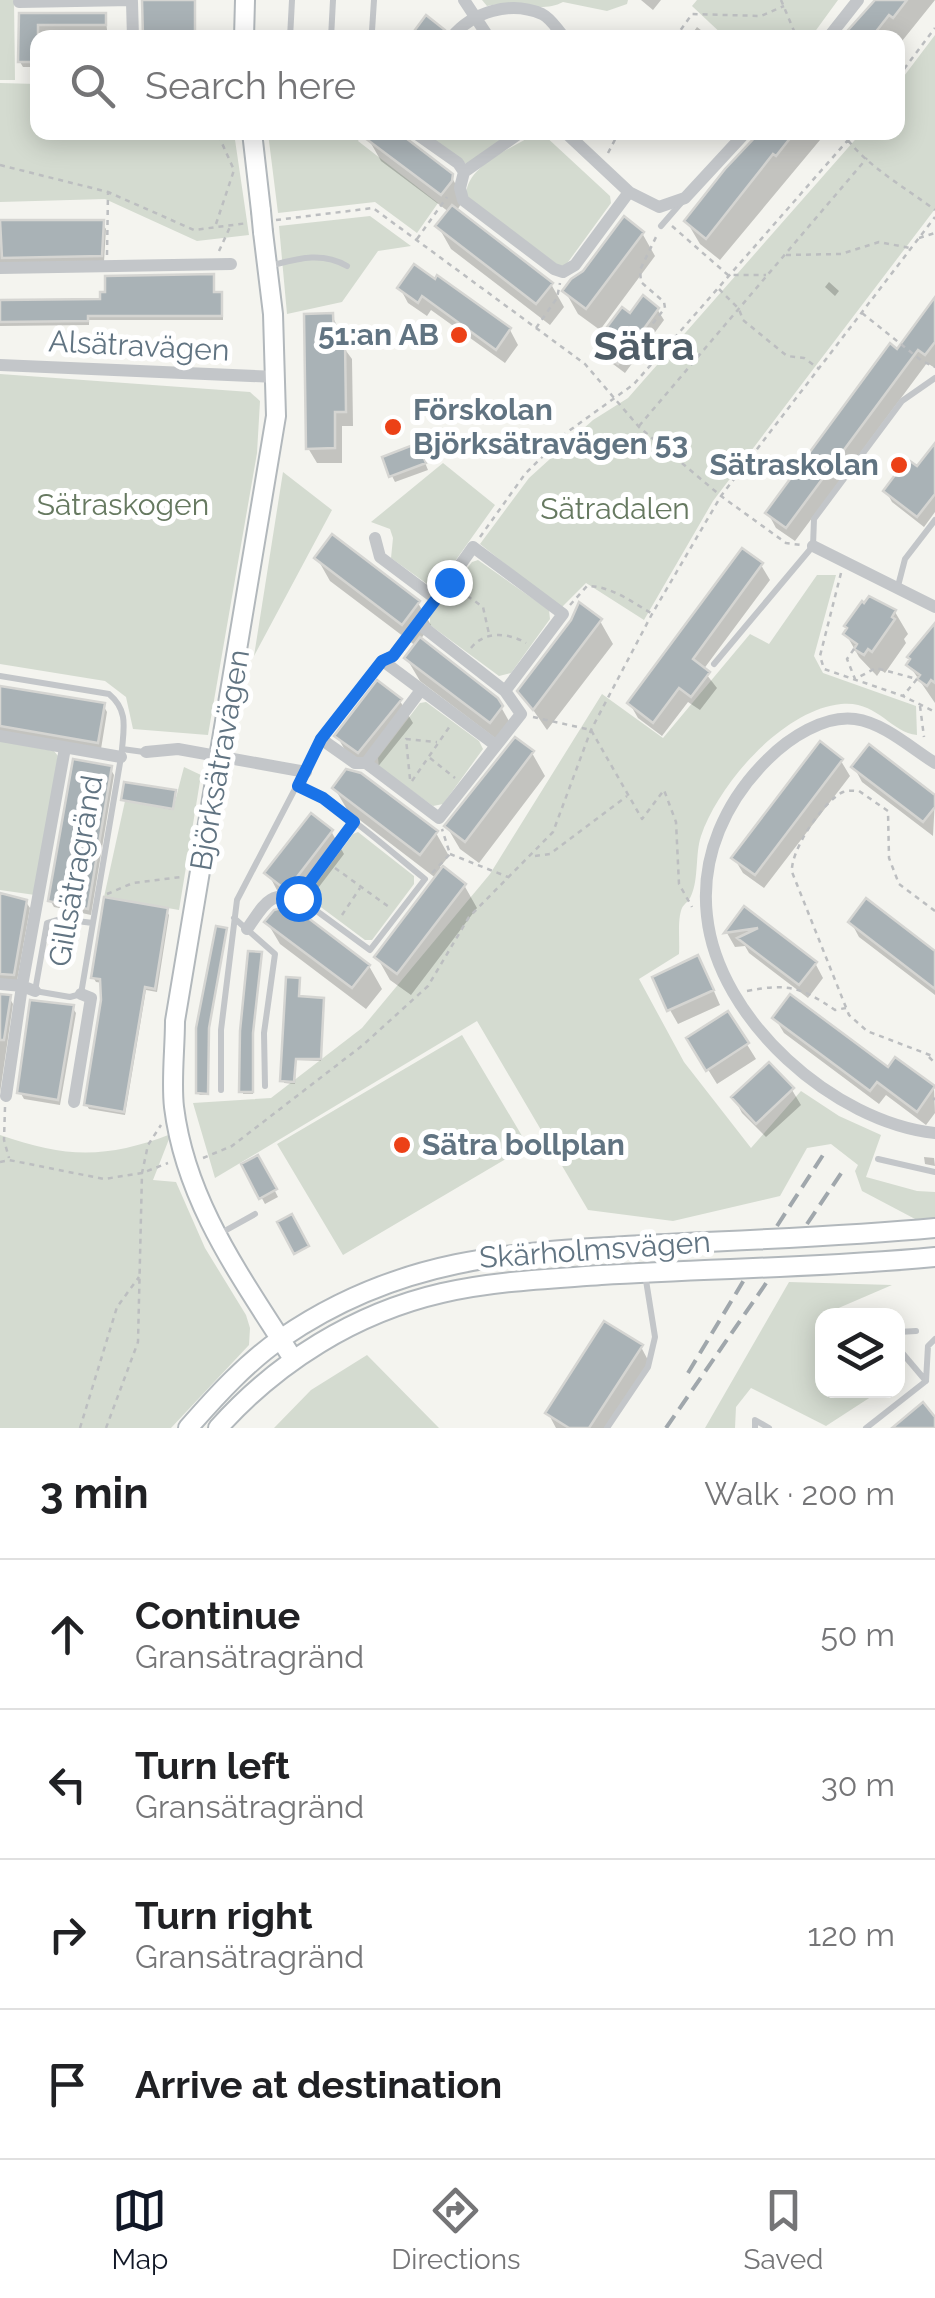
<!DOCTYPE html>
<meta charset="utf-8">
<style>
body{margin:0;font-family:Raleway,sans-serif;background:#f2f2f2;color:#202124}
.controls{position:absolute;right:30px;bottom:30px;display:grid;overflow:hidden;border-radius:20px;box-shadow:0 5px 25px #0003}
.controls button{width:90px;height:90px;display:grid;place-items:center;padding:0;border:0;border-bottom:2px solid #e0e0e0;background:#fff;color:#202124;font:50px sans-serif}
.stop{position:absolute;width:30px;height:30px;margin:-22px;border:8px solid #1a73e8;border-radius:50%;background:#fff}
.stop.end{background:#1a73e8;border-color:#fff;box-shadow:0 2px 10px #0008}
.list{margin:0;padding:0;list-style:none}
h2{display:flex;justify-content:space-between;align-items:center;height:130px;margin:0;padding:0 40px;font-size:42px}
h2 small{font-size:32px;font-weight:400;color:#757577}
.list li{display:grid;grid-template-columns:65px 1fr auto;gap:30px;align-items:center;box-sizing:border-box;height:150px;padding:0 40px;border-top:2px solid #e0e0e0}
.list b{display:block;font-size:38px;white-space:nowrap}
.list p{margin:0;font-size:32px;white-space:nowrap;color:#757577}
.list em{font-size:32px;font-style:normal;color:#757577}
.icon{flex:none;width:55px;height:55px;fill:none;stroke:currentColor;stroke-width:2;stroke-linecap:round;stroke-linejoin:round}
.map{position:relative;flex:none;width:935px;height:1428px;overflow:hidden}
.search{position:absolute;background:#fff;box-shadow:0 5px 25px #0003;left:30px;right:30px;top:30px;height:110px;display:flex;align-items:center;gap:25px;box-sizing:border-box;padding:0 35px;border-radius:20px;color:#757577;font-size:38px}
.sheet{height:730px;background:#fff}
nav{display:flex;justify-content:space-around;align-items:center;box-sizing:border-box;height:140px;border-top:2px solid #e0e0e0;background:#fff;font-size:28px;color:#757577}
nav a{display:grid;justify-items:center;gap:5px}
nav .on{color:#111827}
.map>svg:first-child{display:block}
</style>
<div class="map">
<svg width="935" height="1428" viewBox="0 0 935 1428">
<rect width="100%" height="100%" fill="#f4f4ef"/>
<!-- green -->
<path fill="#d4dbd0" d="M0,0H14L15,80H0Z
M482,0H628L627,4L607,11L563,2C541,14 512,0 487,6Z
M697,0H838L811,37H778L773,33L768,37L726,38L692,6Z
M935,35V209L713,501L644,620L586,583L561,608L480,544L529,478L593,420L628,398L861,133L898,132V84Z
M0,83L37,84L38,132L234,133L249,235L197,241L105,199L0,202Z
M268,133H363L358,141L438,203L417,233L375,202L278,213Z
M425,133H520L468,165Z
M543,134L610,196L611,203L563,269L466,196C466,166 510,149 533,135Z
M370,216L411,246L378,251L342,302L287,314L279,226Z
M0,374L250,392L260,401L257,453L208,735L133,729L126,697L105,681L0,664Z
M443,463L495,505L438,585L430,586L391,558L393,538L390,529L371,522Z
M283,472L332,510L254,656Z
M478,560L549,610L550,619L511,673L499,676L430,625V616L472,562Z
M817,575H836L814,656L823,673L916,706L917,735C890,732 877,700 841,704C783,710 719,783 701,836C695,854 699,879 691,896C689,901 684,904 682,908C677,920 680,941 679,954L639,979L684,1062L751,1148L801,1091L839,1116L881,1135L866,1177L917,1191L935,1192V1218L917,1220L862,1191L855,1171L858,1165L831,1144L807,1148L780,1196L673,1221L588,1210L477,1021L215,1178L193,1103L271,1098L362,1028L490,874L602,694L663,738L750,634L769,644Z
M426,702L479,741L483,749L443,804L433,806L379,767L378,758L420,703Z
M0,741L54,751L58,756L35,895L0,890Z
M184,767L201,775L179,910L104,897L125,801L173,809Z
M358,832L414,876V884L372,940H365L310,899V892L353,834Z
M462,1035L528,1146L343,1255L277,1144Z
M171,1134L153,1180L176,1182L205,1248L246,1315L250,1328L249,1345L171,1428H0V1135C66,1158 106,1159 171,1134Z
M789,1282L892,1285L820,1316L822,1390L880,1391L826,1426L751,1388L736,1407L735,1428H705Z
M367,1355L439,1428H274L311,1390Z"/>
<!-- shadow -->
<path fill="#0003" d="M145,0H196V38H146Z
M641,0H661L653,10Z
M878,0H935L898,46V38H843Z
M105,13L108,38H38V67H23L20,62L21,14Z
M697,27L711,38H689Z
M762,132L825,134L720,260L700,244L687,222Z
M368,138L451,176L464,199L456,212L551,284L564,307L550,325L451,249L438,226L449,212L381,161Z
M0,223H102L106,229L104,262L0,267Z
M642,233L655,256L600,330L578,314L565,291L585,273Z
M415,267L510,330L518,345L505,363L431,310L427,316L408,303L400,288Z
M212,277L215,294H220L223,299V320H89V325L0,326V303L103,302Z
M829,282L839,291L835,296L825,287Z
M935,302V368L927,363L795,541L776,528L768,513Z
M657,309L664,320L625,373L609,361L602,351L614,335L610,327L631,316Z
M332,316L340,331L341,344L352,359L353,426H342V463H317L308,448Z
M935,447V512L924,527L892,502L886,491L918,470Z
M421,453L428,470L395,482L392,476Z
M317,558L418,603L431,625L420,640L501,707L514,730L503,744L420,681L407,659L416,646L330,581Z
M761,565L770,580L703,670L717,688L700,710L688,702L662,736L638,718L630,704Z
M580,606L600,621L613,644L547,730L520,691L573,621Z
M895,612L908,634L904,639L906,643L885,673L881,670L877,676L859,657L846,634Z
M935,631V703L909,665Z
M0,689L103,705L107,712L101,749L0,734Z
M400,701L413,723L372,774L350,759L337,736Z
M532,753L545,776L479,863L460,849L447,827Z
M841,761L850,776L764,888L743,873L734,858Z
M854,767L935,798L933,836L862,782Z
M110,768L114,775L91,915L54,907L50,900Z
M335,789L436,833L449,856L440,867L464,885L477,908L411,995L390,980L377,957L437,879L348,811Z
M174,792L173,810L123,800Z
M331,831L344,854L303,908H297L280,896L268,873Z
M0,896L26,902L30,908L17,981H0Z
M166,910L169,915L157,992L146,990L125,1115L89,1109L86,1104L103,1000V983L96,982L93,977Z
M745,910L815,963L823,978L808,998L749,953L745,946L735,947L727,933Z
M267,922L369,966L382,989L366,1009L280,944Z
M851,922L935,955V995L859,937Z
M225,930L209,1032L208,1095H200L198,1093Z
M260,955L253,1037V1094H243Z
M706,973L720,1005L678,1024L670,1010Z
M299,980V999L324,1003L321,1061L296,1060L295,1084L284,1083Z
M0,996L9,997L13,1004L0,1093Z
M72,1007L76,1013L60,1105L24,1099L20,1092Z
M728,1014L756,1059L717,1084L689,1039Z
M775,1018L888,1070L895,1060L934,1089L935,1113L926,1125L886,1095L879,1104L784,1033Z
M792,1090L801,1105L766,1137L742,1113L734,1098Z
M924,1157L934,1158L935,1166L925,1164Z
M258,1158L278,1197L265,1204L244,1165Z
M641,1347L649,1362L606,1428H556L548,1413Z"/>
<!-- building -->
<path fill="#a9b2b6" stroke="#d5d5d2" stroke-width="2.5" d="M142,0H195V38L143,37Z
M875,0H907L893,18L889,15L871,38H841Z
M19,13H106V25H38V62H18Z
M426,15L445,30L441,38H409Z
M357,132H398L453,174L452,181L441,195Z
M760,132H795L776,156L773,154L706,239L684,221L725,169Z
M452,205L553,283L536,304L435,226Z
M624,216L644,232L586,309L562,291L571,279L583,271Z
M0,220H104L102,256L2,258Z
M414,264L435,279L437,275L511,328L496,350L422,296L418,303L397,288Z
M214,274V292H222V316H88V321L0,322V300L100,299V292H105V276Z
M643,295L659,308L618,364L599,350L613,332L607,327L622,307L630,313Z
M935,297V342L925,355L918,350L786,528L765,513L890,343L897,349Z
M333,313L334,341H345L346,412H335V448L306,449L304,314Z
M418,443L426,463L389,477L382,457Z
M935,443V494L917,517L883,491L907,459L917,466Z
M332,534L420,601L402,625L314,558Z
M742,548L763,563L693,659L710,672L691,697L679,688L653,723L627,703Z
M869,596L896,610L892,617L895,619L872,652L868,649L864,655L854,649L857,644L843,634L847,628L844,626L862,601L864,603Z
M579,602L602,619L533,710L517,691L571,620Z
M935,623V683L931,680L927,686L917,679L920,675L906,665L910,659L907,657Z
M420,637L498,698L503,706L490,723L404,658Z
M377,680L402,699L358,753L334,736Z
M0,686L105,703L98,743L0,726Z
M515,737L534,751L465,842L444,826Z
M820,741L843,759L755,875L731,858Z
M869,744L935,795V807L923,822L851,767Z
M73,759L112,766L88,909L48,901Z
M346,769L361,773L438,831L420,855L332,788Z
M124,782L176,790L173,809L121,800Z
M311,813L333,830L290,886L282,887L264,873Z
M443,866L466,884L397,974L374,957Z
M0,893L27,900L14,975L0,974Z
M104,897L168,908L155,989L145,987L124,1112L84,1105L101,1000L100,979L91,978Z
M866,898L935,951V989L848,922Z
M288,906L295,908L370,965L352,988L264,922L274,910Z
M744,906L817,962L799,985L737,938L758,928L724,933Z
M216,926L227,928L209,1028L208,1094L196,1093V1028Z
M248,951L262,952L253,1033V1092H239L240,1031Z
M698,955L714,990L667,1011L652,977Z
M286,977L300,978L299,996L324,998L321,1059H296L294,1082L280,1081Z
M0,994L11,995L4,1040H0Z
M790,994L888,1067L895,1057L935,1086L917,1112L877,1082L870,1091L772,1018Z
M30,1000L74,1005L58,1100L17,1093Z
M728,1011L749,1043L706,1071L686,1038Z
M769,1062L794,1088L756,1124L731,1097Z
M258,1155L277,1189L259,1199L241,1164Z
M292,1214L309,1246L294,1254L277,1222Z
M604,1321L643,1345L589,1428H569L545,1413Z
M923,1402L935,1417V1428H892Z"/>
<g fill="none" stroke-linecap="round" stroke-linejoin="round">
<!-- secondary casing -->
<g stroke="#b2b8bc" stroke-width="22">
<path id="secondary" d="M244,38L245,0
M252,132L261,211
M263,232L273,314L276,416L175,1021C175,1049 171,1080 174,1107C186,1204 243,1279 293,1359
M188,1428C216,1396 247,1362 282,1338C398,1258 510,1252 645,1245C742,1240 839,1237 935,1228
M218,1428C277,1362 355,1313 442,1293C494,1281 548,1279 601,1275C712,1268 824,1268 935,1257"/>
</g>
<!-- path -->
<path stroke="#bcbec0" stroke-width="2.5" stroke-dasharray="5 5" stroke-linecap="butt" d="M781,0L797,38
M675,38L692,14L761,16L784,6
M898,77L935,28
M843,132C858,161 909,190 935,210
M608,153L619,132
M0,165L108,192L194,230L248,223
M276,220L373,208L585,364L639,427L721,496L786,543L801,545
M216,224L234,170L217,132
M672,226L728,275H766
M919,238L935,233
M417,239L447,197
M219,251L230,227
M107,255L108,193
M786,255L841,254L879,242L910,248
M719,289L739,309L743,320L787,356L804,358L818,368
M862,313L922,361L935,367
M536,328L557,298L560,283
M628,355L665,308L664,302L641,282L640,270L656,237
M639,426L867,158
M480,537L525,474L566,433L634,384L855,132
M841,573L820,656L824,669L903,696L935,712
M459,590L483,607L489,634
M570,605L587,586C611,586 632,602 651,613
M471,648C485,630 509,633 526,643
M854,649L847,659L855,679L876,668L917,679L903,696
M920,706L924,737
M533,717L591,730L642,819L664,790L676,822L679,884L692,907
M430,758L455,778
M410,779L406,739L437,742
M412,781L450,726
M450,854L508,877
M535,856L550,854L627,796
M335,868L389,907
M432,873L450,854L442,829
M107,894L133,883L181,877
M935,911L899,884L889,858L888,811L859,791C852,791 849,790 843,792C823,801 790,851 792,872L849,1015L867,1031L935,1057
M342,915L360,888
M747,991C788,983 801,987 835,1010L846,1008
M929,1057L935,1063
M933,1100L935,1098
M5,1107L4,1140L9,1158
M203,1158L232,1146L363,1045L428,986L469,917L553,832L591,730L652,614L721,496L935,217
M0,1162L9,1160L104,1179L142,1173L168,1163
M80,1428L117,1307L139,1277
M106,1428L138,1342L142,1173L148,1145L161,1125"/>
<!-- lane -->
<path stroke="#c3c6c9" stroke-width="6" d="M372,31L374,0
M290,38L292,0
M331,38L333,0
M661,226L681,203
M269,266C297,259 321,251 347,266
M898,586L905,559L935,520
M714,664L813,546L814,519L902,401L935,378
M0,676L109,694C128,710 124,727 122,749L144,752
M298,786C345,809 385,847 425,879L370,950L299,898L354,822
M234,918L275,954L264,1033L265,1086
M93,923L60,919L47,923L35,991L70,997L81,994L121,757L122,749
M221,1090V1030L237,900L321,739L383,661
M878,1159L935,1172
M221,1233L255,1214
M898,1332L916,1331
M898,1348L926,1381
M607,1428L648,1367L655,1337L645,1274
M755,1428V1420L769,1428
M866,1428L926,1381L928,1346L935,1339"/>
<!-- street -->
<path stroke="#c3c6c9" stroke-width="12" d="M464,0L489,38
M19,2L132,0
M132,2L133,38
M451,38C472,12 510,0 542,14C552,19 557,30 565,38
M828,38L858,0
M414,132L458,163L464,172L460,188L463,200L554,269L563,272L575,265L629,192
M565,132L629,192L659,207L685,198L746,132
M464,172L521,132
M0,268L231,264
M0,365L276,377
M375,538L380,557L436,599L393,656L383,661L494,744
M813,546L935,607
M436,599L473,547L563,614L505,691
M418,623L505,691L521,714L439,818L366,763L421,690
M0,736L121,757
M321,739L355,763H366
M146,752L178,749L306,772
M935,763C911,748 884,723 855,719C824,715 789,738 768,759C726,800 700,856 707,916C718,1020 834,1122 935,1133
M247,929C264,906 267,891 299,898
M0,984L22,986L65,748
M6,1096L22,986L35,991
M74,1102L91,998L81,994"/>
<!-- secondary -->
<use href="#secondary" stroke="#fff" stroke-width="18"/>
<!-- rail -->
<path stroke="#a0a7ac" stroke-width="4" stroke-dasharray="15 8" stroke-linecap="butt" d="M807,1224L844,1169
M777,1226L823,1155
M688,1373L744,1280
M666,1428L769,1279"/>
<!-- secondary-bridge casing -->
<g stroke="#b2b8bc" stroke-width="22" stroke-linecap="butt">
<path id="secondary-bridge" d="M261,211L263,232"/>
</g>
<!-- secondary-bridge -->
<use href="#secondary-bridge" stroke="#fff" stroke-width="18"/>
</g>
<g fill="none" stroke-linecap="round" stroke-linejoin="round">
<!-- route -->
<path stroke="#1a73e8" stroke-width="12" d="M298,898L354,822L323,798L298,786L321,739L382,661L393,656L449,582"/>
</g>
<!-- markers -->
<g fill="#ec4117" stroke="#fff" stroke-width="4">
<circle cx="459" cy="335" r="10"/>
<circle cx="393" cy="427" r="10"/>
<circle cx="899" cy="465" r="10"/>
<circle cx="402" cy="1145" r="10"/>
</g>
<g text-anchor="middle" stroke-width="10" stroke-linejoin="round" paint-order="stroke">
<!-- poi labels -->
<g font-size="30" font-weight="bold" fill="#617482" stroke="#fff" text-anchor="end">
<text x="439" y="345">51:an AB</text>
<text x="413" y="420" text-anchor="start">Förskolan<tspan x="413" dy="34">Björksätravägen 53</tspan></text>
<text x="879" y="475">Sätraskolan</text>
<text x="422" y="1155" text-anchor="start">Sätra bollplan</text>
</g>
<!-- street labels -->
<g font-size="30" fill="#617482" stroke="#fff">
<text transform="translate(139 346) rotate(3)" y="10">Alsätravägen</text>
<text transform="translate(220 760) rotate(-80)" y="10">Björksätravägen</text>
<text transform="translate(76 871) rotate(-80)" y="10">Gillsätragränd</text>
<text transform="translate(595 1250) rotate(-4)" y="10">Skärholmsvägen</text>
</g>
<!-- park labels -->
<g font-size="30" fill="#667960" stroke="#fff">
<text x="123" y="515">Sätraskogen</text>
<text x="615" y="519">Sätradalen</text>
</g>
<!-- district labels -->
<g font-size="40" font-weight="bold" fill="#4f5d67" stroke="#fff">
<text x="644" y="360">Sätra</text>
</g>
</g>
</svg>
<div class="controls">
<button><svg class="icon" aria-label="layers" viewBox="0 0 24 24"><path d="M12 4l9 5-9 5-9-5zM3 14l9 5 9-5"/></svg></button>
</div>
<div class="stop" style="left:298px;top:898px"></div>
<div class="stop end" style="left:449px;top:582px"></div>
<div class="search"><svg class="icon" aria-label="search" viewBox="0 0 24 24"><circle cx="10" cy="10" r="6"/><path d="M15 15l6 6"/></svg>Search here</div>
</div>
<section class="sheet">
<h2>3 min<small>Walk · 200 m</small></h2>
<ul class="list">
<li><svg class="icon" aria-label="ahead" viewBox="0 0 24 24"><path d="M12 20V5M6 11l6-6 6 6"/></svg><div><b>Continue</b><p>Gransätragränd</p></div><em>50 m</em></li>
<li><svg class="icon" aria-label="left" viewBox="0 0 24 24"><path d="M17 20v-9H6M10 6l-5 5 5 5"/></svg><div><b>Turn left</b><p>Gransätragränd</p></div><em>30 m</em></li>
<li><svg class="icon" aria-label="right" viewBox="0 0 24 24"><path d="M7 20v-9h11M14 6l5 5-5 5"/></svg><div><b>Turn right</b><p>Gransätragränd</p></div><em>120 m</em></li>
<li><svg class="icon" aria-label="arrive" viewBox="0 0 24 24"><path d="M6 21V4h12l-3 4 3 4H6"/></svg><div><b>Arrive at destination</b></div></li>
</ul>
</section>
<nav>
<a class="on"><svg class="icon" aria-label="map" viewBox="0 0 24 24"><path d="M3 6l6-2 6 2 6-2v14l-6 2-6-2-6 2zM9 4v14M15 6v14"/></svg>Map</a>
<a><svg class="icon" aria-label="directions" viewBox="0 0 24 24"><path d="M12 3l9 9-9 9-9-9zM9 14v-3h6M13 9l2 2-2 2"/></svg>Directions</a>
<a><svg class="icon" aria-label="saved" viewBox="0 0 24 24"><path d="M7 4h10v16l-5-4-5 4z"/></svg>Saved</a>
</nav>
